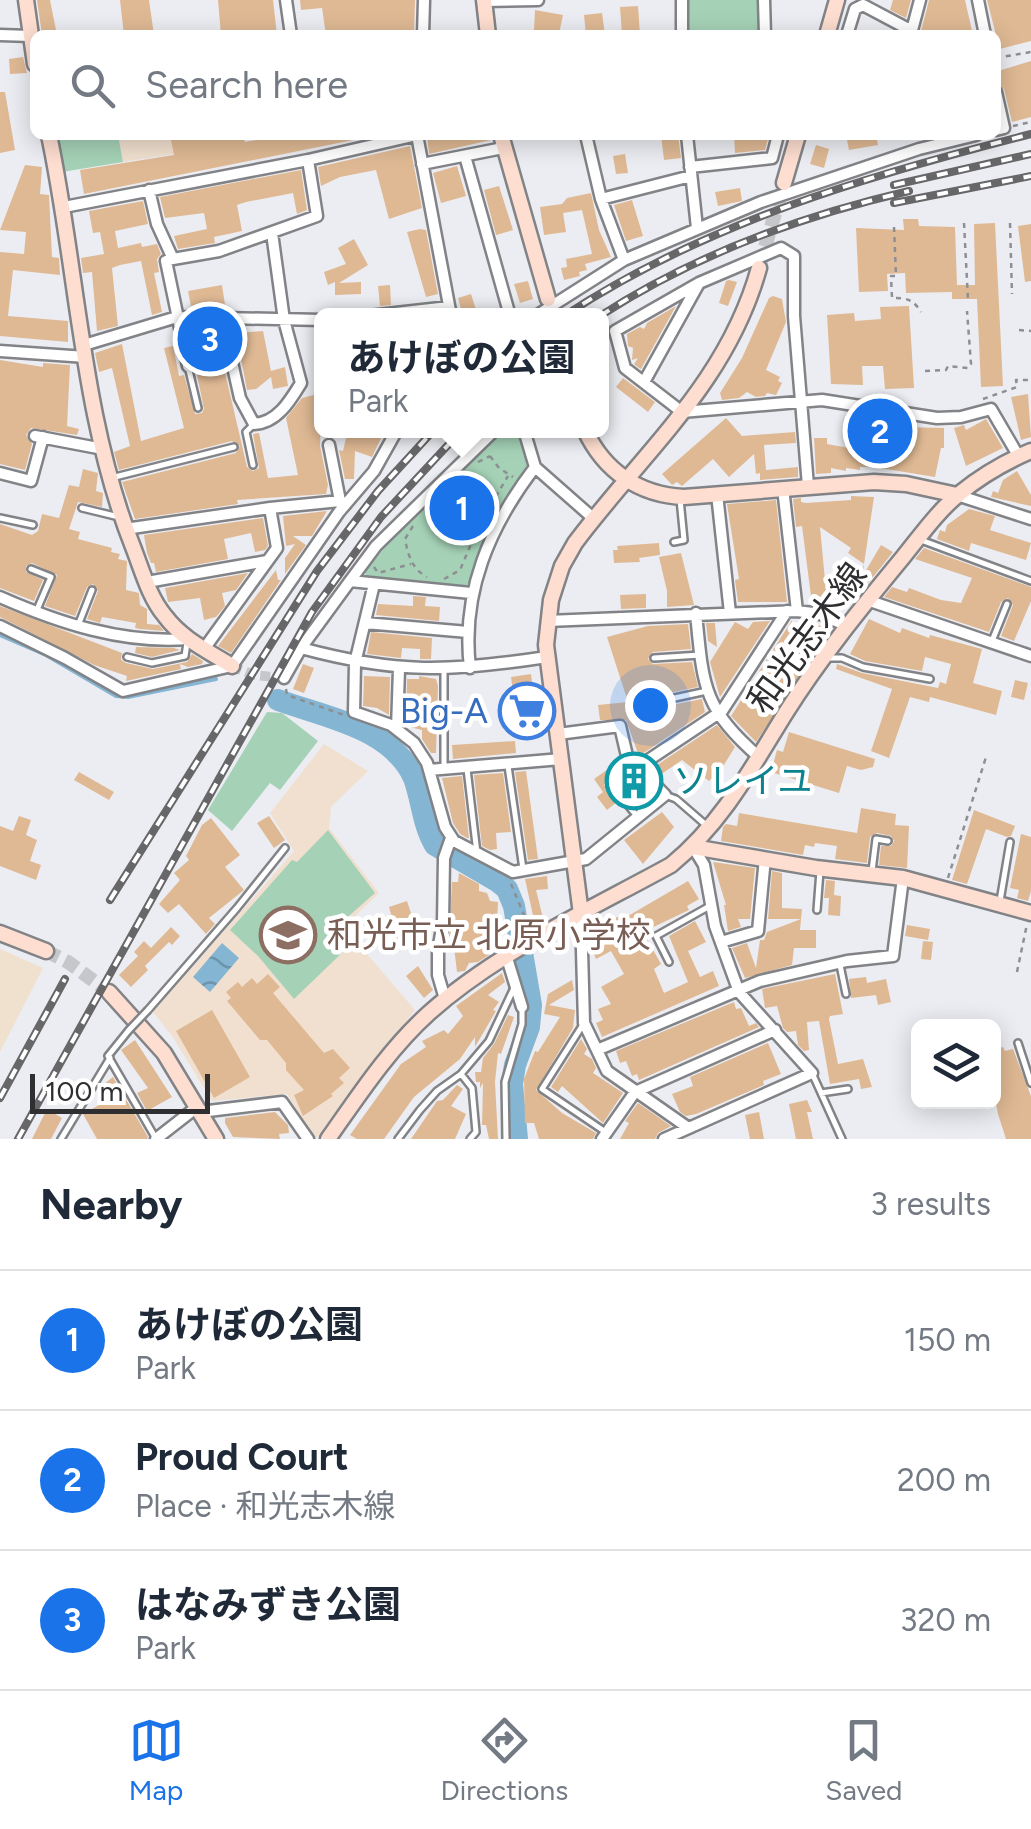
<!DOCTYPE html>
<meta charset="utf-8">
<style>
body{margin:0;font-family:Figtree,"Noto Sans JP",sans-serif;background:#f6f6f7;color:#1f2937}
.controls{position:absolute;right:30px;bottom:30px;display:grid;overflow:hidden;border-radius:15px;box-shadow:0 5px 25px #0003}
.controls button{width:90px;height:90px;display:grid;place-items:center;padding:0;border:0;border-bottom:2px solid #e0e1e3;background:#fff;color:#1f2937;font:50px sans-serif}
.scale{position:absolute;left:30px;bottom:25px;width:180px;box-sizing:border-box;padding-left:10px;border:5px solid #2f2f31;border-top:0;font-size:28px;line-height:35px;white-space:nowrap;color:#2f2f31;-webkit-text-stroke:8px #fff;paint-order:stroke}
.you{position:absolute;left:650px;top:705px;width:35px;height:35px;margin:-25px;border:8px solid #fff;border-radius:50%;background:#1a73e8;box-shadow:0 0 0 15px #1a73e833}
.badge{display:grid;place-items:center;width:65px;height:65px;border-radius:50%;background:#1a73e8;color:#fff;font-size:32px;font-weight:700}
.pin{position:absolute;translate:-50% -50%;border:5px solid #fff;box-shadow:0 2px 10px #0006}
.popup{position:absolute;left:314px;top:308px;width:295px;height:130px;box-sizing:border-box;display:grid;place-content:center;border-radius:15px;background:#fff;filter:drop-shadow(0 2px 8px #0005);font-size:32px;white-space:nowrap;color:#747a83}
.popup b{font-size:38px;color:#1f2937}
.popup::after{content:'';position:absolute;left:50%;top:100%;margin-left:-20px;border:20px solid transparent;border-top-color:#fff}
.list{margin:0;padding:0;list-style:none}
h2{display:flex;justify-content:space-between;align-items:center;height:130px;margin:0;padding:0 40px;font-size:42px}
h2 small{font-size:32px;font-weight:400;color:#747a83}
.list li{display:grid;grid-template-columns:65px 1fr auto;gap:30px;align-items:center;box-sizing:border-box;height:140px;padding:0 40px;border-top:2px solid #e0e1e3}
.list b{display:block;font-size:38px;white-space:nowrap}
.list p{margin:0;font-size:32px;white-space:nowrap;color:#747a83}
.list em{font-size:32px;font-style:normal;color:#747a83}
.icon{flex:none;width:55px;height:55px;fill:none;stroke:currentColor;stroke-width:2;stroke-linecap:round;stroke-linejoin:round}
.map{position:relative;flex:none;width:1031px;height:1139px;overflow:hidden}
.search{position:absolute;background:#fff;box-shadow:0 5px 25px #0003;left:30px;right:30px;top:30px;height:110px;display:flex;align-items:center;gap:25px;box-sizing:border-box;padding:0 35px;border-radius:15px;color:#747a83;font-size:38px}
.sheet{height:550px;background:#fff}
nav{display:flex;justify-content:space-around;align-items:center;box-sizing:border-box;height:140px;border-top:2px solid #e0e1e3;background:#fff;font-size:28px;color:#747a83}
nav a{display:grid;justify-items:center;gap:5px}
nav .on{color:#1a73e8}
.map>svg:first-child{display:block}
</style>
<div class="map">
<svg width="1031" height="1139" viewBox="0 0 1031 1139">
<defs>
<pattern id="water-waves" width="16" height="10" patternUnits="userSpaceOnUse" patternTransform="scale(2.5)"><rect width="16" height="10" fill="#84b5d2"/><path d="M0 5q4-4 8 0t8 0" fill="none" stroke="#6c94ab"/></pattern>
</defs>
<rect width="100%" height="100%" fill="#ecedf2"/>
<!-- commercial -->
<path fill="#f0e1ce" d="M0,949L43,968L0,1052Z"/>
<!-- education -->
<path fill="#f1e0cf" d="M118,135H190L194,151L123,162Z
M324,744L368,771L331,807L329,828L379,893L348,923L362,948L415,1010L318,1137L314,1138L287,1094L212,1101L172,1036L153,1012L294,851L270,813Z"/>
<!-- green -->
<path fill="#a5d2b7" d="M688,0H760V35H689Z
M55,135H118L123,162L62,172Z
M189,323L230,325L234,351L196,359L191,357L184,328Z
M504,431H518L528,464L492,520L470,583L463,587L366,577L365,572L389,542Z
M267,712L282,713L318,741L280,790L270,783L232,831L208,810Z
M328,830L375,893L334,929L345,950L294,999L258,956L230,930L292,860L297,862Z"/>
<!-- water -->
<path fill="url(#water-waves)" d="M222,943L239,958L210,992L193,977Z"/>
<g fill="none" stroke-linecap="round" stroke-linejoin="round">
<!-- stream -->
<path stroke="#84b5d2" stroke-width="4" d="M0,635L46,655L116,696L128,697L216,679"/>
<!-- river -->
<path stroke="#84b5d2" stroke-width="22" d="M278,700C325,717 392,728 414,778C422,800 423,825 435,845L497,881L507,889L514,906L531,1005L529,1027L515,1065L512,1084L517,1139"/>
</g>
<!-- building -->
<path fill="#dfb994" d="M37,0H50L57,35H42Z
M120,0H149L154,35H124Z
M218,0H273L277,35H221Z
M300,0H415L414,35H326L322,8L301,10Z
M893,0H911L906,18L890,10Z
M929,0H965L973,35H920Z
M987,0H1031V41L996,50V35Z
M638,6L640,35H622L620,7Z
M535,10L563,15L559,34L534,30Z
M602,13L605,35H586L584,15Z
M23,57L27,73L10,74L9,59Z
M1031,61V117L1012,122L1004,89L996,83L1000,82L998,71Z
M0,92H5L15,150L0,153Z
M170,135H243L245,142L286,135H378L84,194L80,170L174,155Z
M427,135H491V140L429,154Z
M661,135H678L681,158L664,160Z
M734,135H769L765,150L735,153Z
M846,135H876L878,145L849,150Z
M816,145L829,149L824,168L810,164Z
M410,146L422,208L389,219L376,170L340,177L321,186L318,167Z
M625,154L628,173L616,174L613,156Z
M25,165L42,167L40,194L49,195L52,257L59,258L60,275L13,270L8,316L68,321V342L0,336V252L24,254L26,232L0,230Z
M457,166L466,196L441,203L433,173Z
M301,170L307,210L297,214L293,193L246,202L237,205L242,231L214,237L215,243L178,249L174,236L207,229L204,213L165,218L160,197Z
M499,186L513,230L496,235L484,190Z
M740,188L742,201L718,206L715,192Z
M591,193L599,230L611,257L585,264L587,270L579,272L580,276L564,280L561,268L567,267L566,259L592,254L582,210L563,213L566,232L544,235L540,207L562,204L567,198Z
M632,200L643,236L626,241L614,205Z
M143,201L148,224L115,231L118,248L141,243L142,247L157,244L161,254L157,259L159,272L154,273L162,312L152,315L141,261L120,265L112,268L118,326L97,331L92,272L83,273L81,258L104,254L100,232L93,233L89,211Z
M903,219H918L919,226L955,227L957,285H975L974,224L995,223L1003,386L981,387L977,299H952V292L906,293L905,273L887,274L888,291L859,292L856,228L904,230Z
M1031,224V281L1025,282L1018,226Z
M420,229L426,230L438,294L426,297L407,232Z
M354,239L368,265L339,283L361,282V294L335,295V282L328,285L324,272L346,264L338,248Z
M729,280L737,282L728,306L719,303L726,281Z
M528,281L533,299L520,303L514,284Z
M222,285L225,305L209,307V303L191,306L188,291Z
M390,285L391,305L380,306L378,286Z
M471,294L478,316H463L458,298Z
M773,296L782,299L786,322L766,370L780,377L778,381L782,383L776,395L767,393L765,396L756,397L747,392L739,398L722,400L720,393L742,358L769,298Z
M676,306L641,369L639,368L634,364L638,358L632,360L633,348L628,346L627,334L640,327L644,329L647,323Z
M909,306L914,388L885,389L883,366H862L863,385L831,384L827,315L854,313L855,321L881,319L880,307Z
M263,331L271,371L285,367L288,386L273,389L271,377L256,389L247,390L236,333Z
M122,344L141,441L184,428L164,348L173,346L179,376L184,375L195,414L202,413L204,409L197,375L224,368L247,467L253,471L259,468L253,434L259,433L268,478L298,475L286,418L302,398L322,393L320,446L328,485L326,494L237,500L238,504L135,519L122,482L236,453L240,446L232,441L119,470L114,452L130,446L112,368L99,372L95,353Z
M0,360L43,367V363L70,365L67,426L79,429L77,435L31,428L26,435L32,444L25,470L0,464Z
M623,378L655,402L648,412L616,387Z
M1028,394L1031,437L1021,440L1011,397Z
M866,417L898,423V427L944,428V448H941L935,477L874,467H860V470L846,468V471L831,468V473L816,474L814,438H827V444L860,450Z
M726,418L742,436L795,432L796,443L764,445L766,470L798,467V477L760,480V473L756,474L754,454L729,477L713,459L682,486L677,482L672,485L662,474Z
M986,419L1003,448L966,466L954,428L964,425L966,430Z
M348,430H385L372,457L355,451L354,479H345L339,450L343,451Z
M83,469L98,473L96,491L103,493L102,507L78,502L69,529L80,532L78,539L112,548L111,552L120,554L118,559L127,561L126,590L139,593L140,605L147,609V624L159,625L164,631L140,629L135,628L136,623L102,617L100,623L87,619L98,591L93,584L87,587L75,616L45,606L57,575L32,563L26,566V572L43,580L34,601L0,588V524L32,535L38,531L42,514L59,518L69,485L79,487Z
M1017,471L1031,495V506L991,497L993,491L998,493L1003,480Z
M851,496L874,497L864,564L848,553L851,548L820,527L826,591H829L831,606L812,604L802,526L796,527L793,499L801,498V502L806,503L851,500Z
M776,500L787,602H738L735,580L739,579L727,504Z
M969,509L995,516L990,530L1031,543L1026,560L971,543L969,551L937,539L940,530L945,532L947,525Z
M327,511L312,536H293L306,545L285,574V558L295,544L286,546L283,516Z
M263,518L268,546L265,550L255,552L251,533L224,539L228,559L156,572L154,563H151L147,553L144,535Z
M659,543L660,555L639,558L640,562L614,563L613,550H618L617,546Z
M881,545L893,552L854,601L844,590L864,565L862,577Z
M924,548L1031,587V601L1014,641L1001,636L1013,605L1008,598L1001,602L989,632L884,597L892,587L907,592L909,588L941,600L961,603L972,578L915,559Z
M681,553L694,605L667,607V591L659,557Z
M276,570L278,580H281L231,653L218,646Z
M248,573L236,590L222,593L225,606L216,617L204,620L200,598L168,602L165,588Z
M646,594V608L621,609L620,595Z
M413,596L426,597L425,606L440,607L439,621L376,615L378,604L413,606Z
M0,606L122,653L121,660L126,663L153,669L187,662L192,654L203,661L202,664L188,667L180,664L181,669L126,681L127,676L94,665L0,617Z
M869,619L900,633L902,628L929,638L930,635L982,649L973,683L1002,691L996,715L930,697L929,702L910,697L889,758L871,751L892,689L836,669L837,664L862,673L938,688L940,682L946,684L951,664L925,657L922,671L865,661L850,654Z
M792,620V636L803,621L832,629L756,742L731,716Z
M770,621L720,697L710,662L735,622L748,629L753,622Z
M706,623H715L717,647L708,641Z
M688,624L691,649L653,652L648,659L653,664L692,662L698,687L655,696L650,702L656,708L702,699L705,712L639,756L626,720H600L598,705L628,702L607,637L648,626Z
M371,632L432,638L431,659H420V649L402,648L401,658L367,654Z
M136,647L174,648L180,650L152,657L135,653Z
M303,664L314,668L304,693L293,689Z
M531,674L539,734L519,737L511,677Z
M364,676L390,677L389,715L377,708L363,706Z
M419,676L436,679L438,686L436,753H431L422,739V730L406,726L407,679H419Z
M1015,680L1028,683L1024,700L1011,697Z
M717,725L735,747L722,768L709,781L682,760L660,775L654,767Z
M789,732L875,759L873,767L861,770L847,766L839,793L771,772L777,750L783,752Z
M515,741L516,753L453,759L452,745Z
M618,762L652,794L637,806L615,779L608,777L604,785L617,802L607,810L597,797L603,792L594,779Z
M526,771L538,859L528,860L515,772Z
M79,772L114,792L109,800L74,780Z
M503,773L511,832L496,833L497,849L490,850L482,846L474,775Z
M462,776L469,838H467L460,834L453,823L442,778Z
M861,808L896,814L895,825L909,826L907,868L879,865L881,846H891L894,841L891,836L877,833L870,837L867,863L835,859L837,846L815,843L814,847L805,845L803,855L721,841L723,827L726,824L737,826L739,813L857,833Z
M974,810L1015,826L1011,836L1007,837L986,829L967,884L952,880Z
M662,812L674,827L643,864L624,840Z
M19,816L31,820L26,835L37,840L30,861L41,865L36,880L0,866V826L13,831Z
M269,816L285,840L274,848L257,823Z
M211,818L240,855L225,867L244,890L209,918L215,924L206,934L179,904L168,913L159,904L180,880L174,873L189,860L186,856L202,825Z
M1021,834L1031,837V891L1028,901L1017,898L1019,890L1010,888Z
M713,862L755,868L750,919H738L741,927L728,931L724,905H726Z
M772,871L782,873V908L802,909L800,930H816V948H794L792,965L745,978L732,948L747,943L756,968L760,940H764L767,932L801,919H768Z
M459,873L479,884V891L487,893L490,901L498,902L496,940L500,948L478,962L469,963L465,971L457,972L454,947L449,946V938L452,882H458Z
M547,876L548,889L536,890L543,918L534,920L525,879Z
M826,880L835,881L834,895L841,896L840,916L828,915L829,898H824Z
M688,881L699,899L687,906L689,910L643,932L661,964L654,969L664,993L688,982L669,936L695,921L706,942L688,951L700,977L713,971L719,986L602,1037L596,1023L603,1020L598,1009L611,1004L601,987L624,974L611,951L596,959L591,947L590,934L600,929L598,926L626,913L628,916Z
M407,901L412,916L408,917L411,924L408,925L414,943L399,949L388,915L391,914L389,907Z
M907,925L930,929L928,940L905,936Z
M171,927L180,936L172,945L169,942L145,966L148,970L131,987L119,975L138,956L134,952L144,941L151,948Z
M923,941L933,942L931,960L921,959Z
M418,966L433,990L424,998L406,976Z
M502,973L505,982L488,995L499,1002L493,1010L496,1011L475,1047V1037L460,1059L414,1097L384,1139H357L350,1135L401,1064L426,1047L422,1041L444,1030L448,1034L463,1016L456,1006Z
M268,974L280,987L273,993L324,1053L333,1049L350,1068L339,1078L344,1083L331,1094L333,1096L303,1116L294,1095L304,1090L286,1070V1063L267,1040H260L227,1001L231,998L226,992L238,982L242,987L252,978L257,984Z
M835,974L843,1014L830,1016L829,1019L838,1064L863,1059L872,1087L861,1089L859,1079L830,1084L819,1021L807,1022L809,1050L804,1051L798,1045L796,1031L787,1032L783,1028L777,1006L765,1008L762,989Z
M866,977L867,983L886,979L891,1002L878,1005L876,995L851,998L849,979Z
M572,980L574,990L549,1005L575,1010L573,1028L536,1090L562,1113L596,1133L593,1139H539L534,1123H525L524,1079L535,1051L538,1052L560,1017L544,1014L548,994Z
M734,1002L736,1009L741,1008L749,1026L756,1023L759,1027L639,1080L637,1074L632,1076L626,1061L620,1063L616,1051Z
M212,1010L250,1077L214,1098L176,1031Z
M508,1015L514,1017L501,1054L498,1053L495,1082L498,1139H489L486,1125H482L483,1083L480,1088V1082H476L475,1072H481L483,1058L494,1044Z
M581,1039L587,1049L584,1054L592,1059L596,1068L593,1073L623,1093L603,1123L562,1086L558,1092L551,1087Z
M135,1040L172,1097L147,1111L137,1093L148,1088L121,1050Z
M768,1043L781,1074L763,1081L764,1085L696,1114L686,1116L680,1112L672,1094L693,1086L690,1077Z
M1003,1047L1005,1051L1013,1049L1031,1096V1139H1006L998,1114L994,1093V1050Z
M113,1077L148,1137L147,1139H97L83,1114L106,1101L99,1088Z
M457,1085L463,1089L451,1106L466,1114L455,1139H411L437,1101L443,1100Z
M807,1100L812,1112H807L813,1139H796L789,1104Z
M638,1103L651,1112L671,1126L658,1133L655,1139H620L629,1123L625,1121Z
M47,1109L62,1118L51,1139H32Z
M275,1112L288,1125L289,1133L279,1134L280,1139L233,1137L225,1123V1118Z
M759,1112L764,1139H750L745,1115Z"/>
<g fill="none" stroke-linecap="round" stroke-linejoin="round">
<!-- street-tunnel -->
<path stroke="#c6c7cb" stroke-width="10" stroke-dasharray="10 5" stroke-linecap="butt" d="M232,666L254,675L284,678"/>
<!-- secondary-tunnel -->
<path stroke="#c6c7cb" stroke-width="14" stroke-dasharray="14 7" stroke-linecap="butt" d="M759,267L783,187
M46,951L68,962L109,992"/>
<!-- lane casing -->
<g stroke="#828387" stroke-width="10">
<path id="lane" d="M188,366L198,408
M253,465L246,432L254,424
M111,478L234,447
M82,508L119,517
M0,518L33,525
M921,540L1031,581
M674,542L684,540L680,499
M31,569L51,577L36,612
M79,623L92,590
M992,641L1007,604
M127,657L152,663L185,656L187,643
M654,658L700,655
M828,658H842L863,667L930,679
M656,702L707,691
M508,766L523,869
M444,767V670
M467,769L477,853
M610,783L636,815
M665,795L676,799L706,825
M872,871L876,839L888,841
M1000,901L1010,842
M817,910L820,871
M669,962L656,936L708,907
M840,965L846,994
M148,1010L237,908L285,848
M584,1023L542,1089L604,1131
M129,1030L108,1056L155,1137
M1018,1043L1031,1083
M812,1073L842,1139
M461,1074L472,1088L476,1132L470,1139
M821,1093L848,1089
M61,1139L110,1058
M398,1139L420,1110L437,1091L461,1074L489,1041L514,988
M506,1139L505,1082L522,1024V1010"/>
</g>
<!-- street casing -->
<g stroke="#828387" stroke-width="15">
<path id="street" d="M286,0L291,35
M682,0V35
M764,0L765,35
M978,0L985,35
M484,1L538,0
M911,34L920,0
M0,35L31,36
M423,35L424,0
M847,35L855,9L863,5L912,31
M996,92L1004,128L996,130
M417,135L451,316
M586,135L601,199L624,260
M687,135L697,228
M465,156L510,316
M422,164L503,148
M690,167L772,158L778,135
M149,190L157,224L173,259L219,251L317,216L308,160
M601,199L691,176
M64,207L308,160L417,135
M173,259L166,261L188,366L231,358L240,398L254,424C277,423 290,401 301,383L284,320L272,233
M699,283L615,331L625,368L682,412L822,400L937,418L961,417L991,409L1019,457
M369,316L449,307
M536,316L624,260L761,202L919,149L976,135
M84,345L177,317L322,320
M0,351L86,357
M644,382L699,283L781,248L794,256V316L808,486
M524,430L535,467L593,518
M35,436L103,449
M329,445L340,501
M0,473L31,481L43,437
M783,488L797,611
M717,494L730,613
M957,495L1031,519
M270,508L340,501L346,504
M125,529L270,508L277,548L204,649
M147,582L267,561
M374,584L355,663L354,712L391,725L414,743L427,763L445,827L454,841L513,872L586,859L665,795L627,756L620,726L558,734
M471,593L350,581L376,546L495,430
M0,597C59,623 123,644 188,639
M867,600L1031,656
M696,613C703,687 703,708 760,758
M547,621L797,611L820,614L847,626
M365,623L468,632
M0,626L65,658L123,691L232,666L339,512L374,471L397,430
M301,648C397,674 449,672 547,657
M470,668C461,592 490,526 535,467
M284,678L301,648L350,581
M397,729L399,669
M638,767L722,711L787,611
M429,770L561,759
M581,914L584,1023L607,1071L687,1127
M721,942L758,931L765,858
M507,958L522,1007
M445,999L438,975V951L443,922L444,858L451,838
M597,1050L760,981L847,961L893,956L903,878
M200,1112L282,1102L308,1139
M156,1139L197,1107
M602,1139L635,1092L775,1030
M664,1139L812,1073L739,992L715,926L704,865L693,847"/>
</g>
<!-- secondary casing -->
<g stroke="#828387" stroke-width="19">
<path id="secondary" d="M26,0L35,64
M484,0L488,35
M827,35L837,0
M49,135C78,272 81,416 133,547C142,570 149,597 165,616C182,639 208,651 232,666
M501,135L548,299
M784,183L798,135
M585,430C604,471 639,495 684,497L874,482L906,484L957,495
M693,847L816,868L903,878L1031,913
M581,914L546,645L551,600L562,566L575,543C644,451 727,383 759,268
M0,933L46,951
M109,992L164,1053L216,1139
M328,1139C359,1095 389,1049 429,1013C497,952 591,909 671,865C722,823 751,769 785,714C820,658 862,607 904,556C921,535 938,511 959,494C981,476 1005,462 1031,451"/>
</g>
<!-- path -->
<path stroke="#8e8f93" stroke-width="2.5" stroke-dasharray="5 5" stroke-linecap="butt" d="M996,58L1031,52
M1013,126L1031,122
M964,223L968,300
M1010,223L1012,294
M894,227L896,276H891L892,298C907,298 913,299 921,312
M1019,330L1031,331
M925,371L946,370L948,366L968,368L971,364L967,311
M983,399L1017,387L1016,380H1031
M490,456L499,468L513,477
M478,462L490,456
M433,507L445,496
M413,526L405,539C408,555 412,569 427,577
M374,567L378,573L411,564
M444,579L460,570L480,523L508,476
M286,689L287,695L344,715
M948,878L986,757
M511,884L529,927
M1017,972L1027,924"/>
<!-- lane -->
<use href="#lane" stroke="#fff" stroke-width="5"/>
<!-- street -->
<use href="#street" stroke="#fff" stroke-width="10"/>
<!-- secondary -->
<use href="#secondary" stroke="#fdded0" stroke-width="14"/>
<!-- rail casing -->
<g stroke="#67676a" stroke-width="8">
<path id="rail" d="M894,185L1031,154
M894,203L1031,176
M564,316C705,223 869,175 1031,134
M600,316C694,255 801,216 909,191
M110,900L317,571L378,491L434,430
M0,1098L65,979
M18,1139L312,612L381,517L462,430"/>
</g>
<!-- rail -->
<use href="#rail" stroke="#fff" stroke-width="4" stroke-dasharray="11" stroke-linecap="butt"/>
<!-- lane-bridge casing -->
<g stroke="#828387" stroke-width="10" stroke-linecap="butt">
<path id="lane-bridge" d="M129,1030L148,1010"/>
</g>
<!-- lane-bridge -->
<use href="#lane-bridge" stroke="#fff" stroke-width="5"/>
</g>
<!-- icons -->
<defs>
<g id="supermarket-ring" transform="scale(2.875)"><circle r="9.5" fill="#fff" stroke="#3f7fe0" stroke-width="1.5"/><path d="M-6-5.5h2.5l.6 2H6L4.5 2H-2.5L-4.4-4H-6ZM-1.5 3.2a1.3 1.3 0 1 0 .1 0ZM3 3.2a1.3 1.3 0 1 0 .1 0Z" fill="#3f7fe0"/></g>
<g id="building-ring" transform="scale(2.875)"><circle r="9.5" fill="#fff" stroke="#0f9aa8" stroke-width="1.5"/><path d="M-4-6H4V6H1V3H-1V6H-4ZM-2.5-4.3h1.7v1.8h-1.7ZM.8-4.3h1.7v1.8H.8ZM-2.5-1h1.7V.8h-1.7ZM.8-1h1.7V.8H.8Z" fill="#0f9aa8"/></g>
<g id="school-ring" transform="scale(2.875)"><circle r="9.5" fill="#fff" stroke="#8d6e63" stroke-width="1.5"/><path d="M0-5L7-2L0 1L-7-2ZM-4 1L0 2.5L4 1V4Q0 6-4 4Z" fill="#8d6e63"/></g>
</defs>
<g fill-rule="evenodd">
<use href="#supermarket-ring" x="527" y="711"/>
<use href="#building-ring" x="634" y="781"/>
<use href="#school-ring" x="288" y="935"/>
</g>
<g text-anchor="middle" stroke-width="9" stroke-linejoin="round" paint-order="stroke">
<!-- street labels -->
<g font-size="35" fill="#2f2f31" stroke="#fff">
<text transform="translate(807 638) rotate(-54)" y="12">和光志木線</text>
</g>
<!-- shop labels -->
<g font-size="35" fill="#366cbe" stroke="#fff" text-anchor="end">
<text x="488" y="723">Big-A</text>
</g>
<!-- culture labels -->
<g font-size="35" fill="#0d838f" stroke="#fff" text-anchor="start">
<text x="673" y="793">ソレイユ</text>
</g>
<!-- education labels -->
<g font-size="35" fill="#785e54" stroke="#fff" text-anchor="start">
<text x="327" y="947">和光市立 北原小学校</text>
</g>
</g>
</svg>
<div class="controls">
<button><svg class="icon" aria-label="layers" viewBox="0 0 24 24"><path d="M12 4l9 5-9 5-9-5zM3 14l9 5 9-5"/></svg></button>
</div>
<div class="scale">100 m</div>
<div class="you"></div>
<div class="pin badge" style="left:462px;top:508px">1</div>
<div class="popup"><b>あけぼの公園</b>Park</div>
<div class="pin badge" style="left:880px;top:431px">2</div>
<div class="pin badge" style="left:210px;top:339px">3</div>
<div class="search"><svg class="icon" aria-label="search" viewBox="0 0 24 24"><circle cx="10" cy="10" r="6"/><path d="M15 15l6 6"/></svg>Search here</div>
</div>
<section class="sheet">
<h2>Nearby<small>3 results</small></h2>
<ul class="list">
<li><span class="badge">1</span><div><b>あけぼの公園</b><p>Park</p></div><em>150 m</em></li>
<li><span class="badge">2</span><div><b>Proud Court</b><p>Place · 和光志木線</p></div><em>200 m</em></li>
<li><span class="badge">3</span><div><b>はなみずき公園</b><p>Park</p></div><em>320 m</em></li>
</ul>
</section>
<nav>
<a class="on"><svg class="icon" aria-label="map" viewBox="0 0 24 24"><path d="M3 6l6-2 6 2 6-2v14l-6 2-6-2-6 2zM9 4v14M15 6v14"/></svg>Map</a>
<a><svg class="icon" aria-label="directions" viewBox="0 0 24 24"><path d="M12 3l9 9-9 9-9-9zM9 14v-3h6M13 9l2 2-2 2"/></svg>Directions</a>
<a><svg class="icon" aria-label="saved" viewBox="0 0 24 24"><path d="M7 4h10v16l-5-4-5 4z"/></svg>Saved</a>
</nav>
